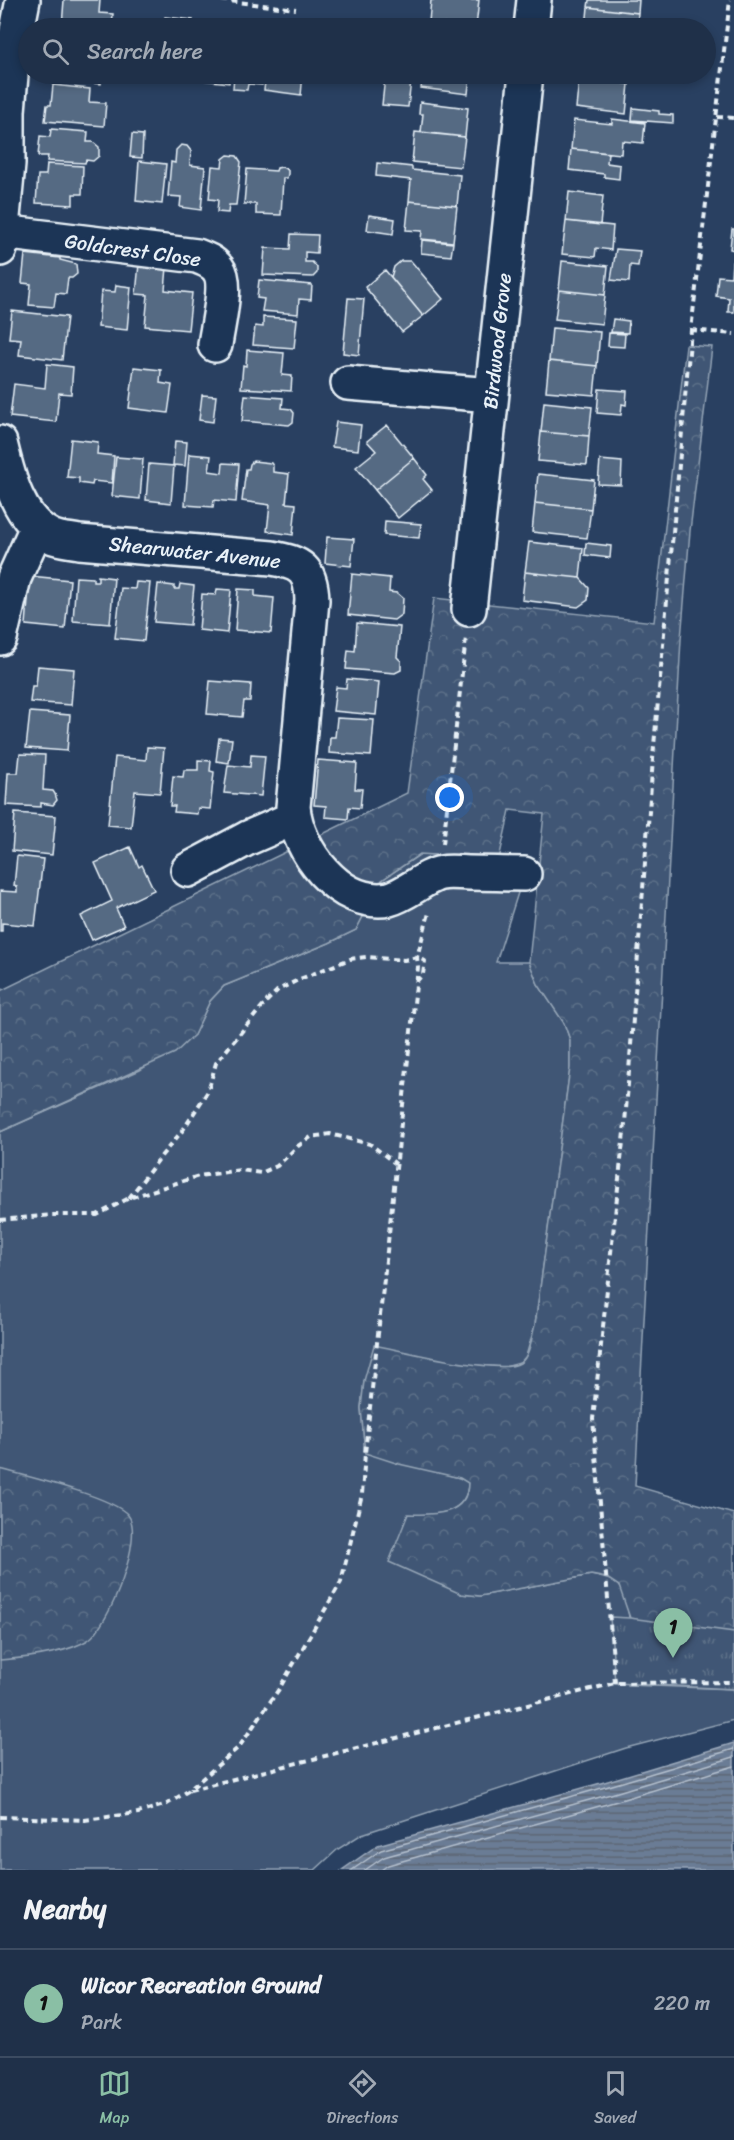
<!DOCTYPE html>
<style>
body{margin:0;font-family:Sriracha,sans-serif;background:#2c3c53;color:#f1f3f6}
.you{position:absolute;left:450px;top:798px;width:21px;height:21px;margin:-15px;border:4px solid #fff;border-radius:50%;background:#1a73e8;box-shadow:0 0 0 9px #1a73e833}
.badge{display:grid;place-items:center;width:39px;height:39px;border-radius:50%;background:#8abfa5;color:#111;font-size:20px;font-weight:700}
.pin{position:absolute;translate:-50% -50px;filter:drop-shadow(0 2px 3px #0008)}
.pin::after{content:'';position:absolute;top:32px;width:21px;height:18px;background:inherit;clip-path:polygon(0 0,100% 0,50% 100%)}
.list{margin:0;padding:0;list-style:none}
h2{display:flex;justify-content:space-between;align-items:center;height:78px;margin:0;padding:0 24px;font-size:26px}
h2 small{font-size:20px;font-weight:400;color:#a1a9b4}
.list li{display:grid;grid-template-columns:39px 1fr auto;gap:18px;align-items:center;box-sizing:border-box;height:108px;padding:0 24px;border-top:2px solid #3c4b61}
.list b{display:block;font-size:22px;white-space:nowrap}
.list p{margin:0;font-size:20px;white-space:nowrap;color:#a1a9b4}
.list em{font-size:20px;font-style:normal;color:#a1a9b4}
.icon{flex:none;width:33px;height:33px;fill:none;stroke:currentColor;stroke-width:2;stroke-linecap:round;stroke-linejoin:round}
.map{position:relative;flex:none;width:734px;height:1870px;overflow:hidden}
.search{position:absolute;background:#1f3049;box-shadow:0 3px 9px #0003;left:18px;right:18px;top:18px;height:66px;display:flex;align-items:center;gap:15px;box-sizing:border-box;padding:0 21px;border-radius:33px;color:#a1a9b4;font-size:22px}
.sheet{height:186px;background:#1f3049}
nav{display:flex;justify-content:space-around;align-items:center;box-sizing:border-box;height:84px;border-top:2px solid #3c4b61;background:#1f3049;font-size:16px;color:#a1a9b4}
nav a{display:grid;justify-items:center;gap:3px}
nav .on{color:#8abfa5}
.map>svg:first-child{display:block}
</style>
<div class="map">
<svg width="734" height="1870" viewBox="0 0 734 1870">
<defs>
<pattern id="forest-crowns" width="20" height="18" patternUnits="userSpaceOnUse" patternTransform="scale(1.5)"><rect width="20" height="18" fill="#415774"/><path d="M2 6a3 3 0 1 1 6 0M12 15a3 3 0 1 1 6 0" fill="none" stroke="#5c7089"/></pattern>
<pattern id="park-tufts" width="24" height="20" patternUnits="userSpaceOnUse" patternTransform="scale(1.5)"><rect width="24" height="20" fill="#415774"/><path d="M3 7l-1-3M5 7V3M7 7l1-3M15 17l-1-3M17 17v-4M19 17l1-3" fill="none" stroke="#5c7089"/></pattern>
<pattern id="water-rules" width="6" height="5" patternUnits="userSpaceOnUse" patternTransform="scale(1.5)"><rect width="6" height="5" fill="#6b7c95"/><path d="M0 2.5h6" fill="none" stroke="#5a6573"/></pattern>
</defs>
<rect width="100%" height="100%" fill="#294061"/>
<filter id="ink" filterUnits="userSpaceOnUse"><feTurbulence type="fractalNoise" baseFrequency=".0167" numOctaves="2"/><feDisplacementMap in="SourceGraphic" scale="12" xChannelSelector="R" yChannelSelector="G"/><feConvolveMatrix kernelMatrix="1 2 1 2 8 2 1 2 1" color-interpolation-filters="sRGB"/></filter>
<g filter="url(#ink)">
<!-- grass -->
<path fill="#415774" stroke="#94a4b6" stroke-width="1.5" d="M421,854L499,859L524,874L496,962H529L538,984L564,1023L570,1040V1068L535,1325L526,1356L520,1363L505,1367L476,1365L364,1381L361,1408L365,1453L460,1478L468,1482C468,1516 433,1515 408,1515L461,1594L480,1596L591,1575C601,1577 614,1579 620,1588C636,1615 628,1655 627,1685L734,1689V1720L626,1748L362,1834L338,1849L315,1870H0V1132L140,1070L194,1035L210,1001L224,986L329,943L356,930L382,880Z"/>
<!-- forest -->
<path fill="url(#forest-crowns)" stroke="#94a4b6" stroke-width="1.5" d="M686,345L712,347L690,531L681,639L635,1486L734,1514V1644L642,1631L630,1618L619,1586L607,1578L591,1575L480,1596L461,1594L389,1562L408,1514C433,1515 468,1516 468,1483L460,1478L399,1464L365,1453L361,1408L364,1381L374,1345C401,1350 500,1376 520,1363C530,1357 532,1335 535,1325L570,1068V1040L564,1023L538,984L529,962L544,814L510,810L499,859L420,854L382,880L356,930L329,943L224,986L210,1001L194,1035L175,1053L0,1132V991L407,793L434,598L654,622Z
M0,1469C26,1476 113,1497 128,1515C145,1536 109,1626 88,1640C65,1654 27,1658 0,1660Z"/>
<!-- park -->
<path fill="url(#park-tufts)" stroke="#94a4b6" stroke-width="1.5" d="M610,1617L630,1618L734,1632V1689L615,1683Z"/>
<!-- water -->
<path fill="url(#water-rules)" stroke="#9dabbd" stroke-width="1.5" d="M734,1743V1870H342L378,1845L608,1781Z"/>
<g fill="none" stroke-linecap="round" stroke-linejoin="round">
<!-- shore -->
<path stroke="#b6c2d0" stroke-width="1.5" d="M352,1870L381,1850L609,1786L734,1749
M365,1870L384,1857L611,1794L734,1757
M381,1870L388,1865L614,1802L734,1766"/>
</g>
<!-- building -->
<path fill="#556a83" stroke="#e8f1f8" stroke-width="1.5" d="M64,0H100L99,13L113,14L112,28L62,26Z
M431,0H479L476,27L429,22Z
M589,0H639L638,13L588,7Z
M588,7L638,13L637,28H586Z
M165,17L193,20L192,28H164Z
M402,26L427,28H401Z
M61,74H102L101,84L60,80Z
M203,74H230L229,83L202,80Z
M234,74H264L262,85L248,84L247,90L233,89Z
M266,74H303L301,95L264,90Z
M426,74H470L468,94L421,88L423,75Z
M579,74H630L629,84L579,79Z
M385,77L411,80L408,107L382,105Z
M579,79L629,84L626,114L576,108Z
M53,85L90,89L89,102L106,103L104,126L45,121L47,105H51Z
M420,102L468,108L465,137L421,132L423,114H419Z
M633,108L659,111V114L673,115V123L632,120Z
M612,119L645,123L643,143L622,141L621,154L571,149L574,120L612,124Z
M51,129L88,132L87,142H93L99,147V156L93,161L86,160L85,163L47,161L48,156H38L40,136L50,137Z
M415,132L465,137L461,167L412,162Z
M132,134L143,135L142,158L130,157Z
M181,145L187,146L191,151L190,165L205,167L201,210L180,207L181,197L168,196L171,162L175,163L176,150Z
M571,149L608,153L607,163L620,165L619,179L604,177V174L569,170Z
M228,155L237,156L241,162L236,205H229L228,213L217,212L218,200L209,199L212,166L222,167L223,159Z
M139,161L166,164L162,204L136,201Z
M377,163L412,167V170L460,175L457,206L409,201L411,180L376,176Z
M47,164L83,166L82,194H73V205L36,203L38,175H46Z
M282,167L288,170V174L287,178H283L281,215L256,214V204H244L247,169L276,171L277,168Z
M569,192L603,196L600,225L566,221Z
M409,201L457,206L453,242L421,239L422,231L406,230Z
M369,215L395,219L393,234L367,230Z
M566,221L613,226L611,250L596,248L595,257L562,254Z
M732,229H734V250L730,249Z
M291,234L318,235L317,253L305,252V262H312L317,267V273L313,277L263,275L265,248L290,249Z
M422,240L453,243L451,256L421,253Z
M616,249L640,251L638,266L630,265L629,282L611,280Z
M25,254L60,258V260L76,264L77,274L72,278H68L66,294L56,293L54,307L29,305L31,284L22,283Z
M401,261H411L443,299L423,316L391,277L394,267Z
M562,261L608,266L605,295L559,290Z
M732,262H734V312H728L729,298L716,296L718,276L731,277Z
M139,264L167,267L165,290L192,293L188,330L145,326L148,295L136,294Z
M385,270L423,316L402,332L365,287Z
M259,280L312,285L311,300L299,299L298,314L262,311L264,299L257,298Z
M116,285L131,287L127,330L98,327L101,291L115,292Z
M559,290L605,295L602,324L555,319Z
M348,298L364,299L359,355L343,353Z
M12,311L67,317L62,360L19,355L21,339L9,338Z
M263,317L297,319L294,348L253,345L255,326L263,327Z
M613,319L629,321L628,333L611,332Z
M552,328L600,332L597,366L549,361Z
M609,333L625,334L624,347L608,346Z
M247,350L284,353L282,375L292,376L291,391L241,388L243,365L246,366Z
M549,361L597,366L594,395L546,391Z
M47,364L73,367L71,394L59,393L56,422L10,417L14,384L45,388Z
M134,367L161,370L160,383L172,385L168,413L129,408Z
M599,389L627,391L626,405L622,404L621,415L597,413Z
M202,395L216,396L213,422L199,420Z
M245,395L283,398L282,408L291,409L294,413L293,422L289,425L242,421Z
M544,402L592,407L589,436L541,432Z
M336,422L361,425L358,450L332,447Z
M387,425L414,458L375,490L356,467L376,451L367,441Z
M541,432L589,436L587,465L538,461Z
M71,439L98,442L97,454L114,456L112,483L93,481L92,485L79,483V478L67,477Z
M175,441L187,442L185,466L173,465Z
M189,454L211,456L209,471L222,473L223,463L239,464L236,502L214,500L213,507L185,505Z
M116,457L143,459L140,499L112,496Z
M414,458L427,475L423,479L432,490L398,518L375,490Z
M600,460L622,462L621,485L598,484Z
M253,461L271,463L273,466V472L289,474L286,503L296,504L293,535L267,531L270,505L242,501L246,469H249L250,464Z
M149,464L174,466L171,503L146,500Z
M538,474L594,480L591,509L535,503Z
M535,503L591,509L587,538L532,532Z
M385,521L421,524L419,538L384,535Z
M327,537L354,539L351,566L325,563Z
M529,542L583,548L580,578L525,572Z
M586,543L611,546L610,558L585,555Z
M525,572L580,578L589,588L588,600L578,607L522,600Z
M352,574L390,578L389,592L397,593L403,598L402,614L394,620L348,615Z
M30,576L70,580L65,629L26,625Z
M98,576L114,578L110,624L73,621L76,577L93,578V581H98Z
M136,582L150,583L144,641L115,638L121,588L135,589Z
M158,584L174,586V589H179L180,584L194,586L190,625L154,622Z
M217,589L231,590L227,633L199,630L202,594L216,595Z
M238,589L255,590V596L274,598L271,633L235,630Z
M357,623L400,627L397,657L401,661V670L395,673L346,669L348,650L355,651Z
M38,666L74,669L71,705L30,702L32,686H36Z
M347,679L379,682L376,715L333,711L336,687L346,688Z
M210,681L251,684L250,701H244L242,717L207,714Z
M30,712L70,715L67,751L26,748Z
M337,718L374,720L371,756L329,753L330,737H335Z
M219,738L232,739L229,763L216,761Z
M147,747L164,748L160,793L135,791L131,827L108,825L115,757L146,760Z
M20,754L45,755L43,790L53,791L55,794L57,800L53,805L41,803V807L6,805L8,773H18Z
M251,755L265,756L261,796L224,793L228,765L250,767Z
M198,760L211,761L210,771L214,772L210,809L198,808L197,814L174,812L175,806H170L173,776L183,777L184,770H198Z
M318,760L357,763L355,789H362L360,808L349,807L348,819L325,817L326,806L314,805Z
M15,813L56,816L52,855L12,851Z
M130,847L139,867L142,865L154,890L116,908L124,926L92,940L81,916L112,901L95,863Z
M17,856L43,859L35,926L2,923V931H0V891L17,892V887L14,886Z"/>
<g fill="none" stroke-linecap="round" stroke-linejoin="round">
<!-- street casing -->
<g stroke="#e8f1f8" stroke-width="38">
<path id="street" d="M531,28L534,0
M2,232L197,256C205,259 213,262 218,269C229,283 217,328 215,345
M0,249L8,164V111L13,51L23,0
M348,383L491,395
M0,443C8,476 18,520 51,536C60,540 70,540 79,542L272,558C301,563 311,569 312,600L293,807C297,850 340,908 389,899C406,895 427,875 442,873C450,871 460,873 469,873C488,873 506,874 524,874
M469,609L526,74
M0,638L14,578L37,527
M188,870L248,838L294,818"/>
</g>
<!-- path -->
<path stroke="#e8f1f8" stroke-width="4" stroke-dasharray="6 4.5" stroke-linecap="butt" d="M221,0L296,9
M717,117L734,118
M691,330L734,334
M443,844L466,637
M129,1198L162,1155L183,1130L208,1091L216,1063L265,1003L278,990L300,979L350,959L366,957L404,960L417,957L425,961L423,974L416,982
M0,1220L52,1215H97L129,1198L199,1176L240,1170L261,1173L277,1166L298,1146L311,1137L330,1134L370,1144L396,1164
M615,1683L593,1419L625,1123L654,746L691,330L730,0
M190,1790L615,1683L734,1682
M0,1817L85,1820L138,1813L167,1804L188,1791L239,1747L279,1689L341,1582L362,1494L365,1453L418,967L417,957L429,913"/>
<!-- street -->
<use href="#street" stroke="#1d3557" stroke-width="33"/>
</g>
</g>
<g text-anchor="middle" stroke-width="5" stroke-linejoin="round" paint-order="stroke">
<!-- street labels -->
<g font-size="20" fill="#e8f1f8" stroke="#1d3557">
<text transform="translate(133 250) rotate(8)" y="7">Goldcrest Close</text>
<text transform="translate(497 341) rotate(-84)" y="7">Birdwood Grove</text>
<text transform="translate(195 552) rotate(6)" y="7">Shearwater Avenue</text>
</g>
</g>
</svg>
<div class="you"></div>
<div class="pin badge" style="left:673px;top:1658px">1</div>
<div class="search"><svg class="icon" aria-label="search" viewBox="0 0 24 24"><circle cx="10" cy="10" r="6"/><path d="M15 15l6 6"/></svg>Search here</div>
</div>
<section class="sheet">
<h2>Nearby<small></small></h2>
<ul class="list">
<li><span class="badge">1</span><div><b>Wicor Recreation Ground</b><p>Park</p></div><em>220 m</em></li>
</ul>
</section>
<nav>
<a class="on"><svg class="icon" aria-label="map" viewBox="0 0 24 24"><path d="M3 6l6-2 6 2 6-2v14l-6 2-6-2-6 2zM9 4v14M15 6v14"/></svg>Map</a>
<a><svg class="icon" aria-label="directions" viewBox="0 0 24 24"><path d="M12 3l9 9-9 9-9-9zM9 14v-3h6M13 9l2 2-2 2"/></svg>Directions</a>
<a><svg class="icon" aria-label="saved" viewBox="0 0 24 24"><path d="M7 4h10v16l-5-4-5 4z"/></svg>Saved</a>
</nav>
